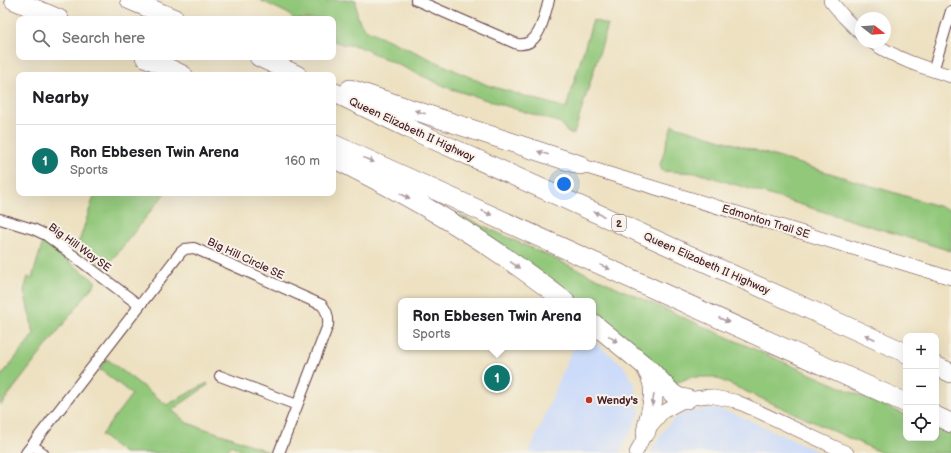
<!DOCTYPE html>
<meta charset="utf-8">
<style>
body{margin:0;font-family:"Balsamiq Sans",sans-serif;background:#f2f2f2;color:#202124}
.controls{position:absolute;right:12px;bottom:12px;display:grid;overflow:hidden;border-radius:8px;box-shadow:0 4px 16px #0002}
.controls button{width:36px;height:36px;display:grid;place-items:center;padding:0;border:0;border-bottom:1px solid #e0e0e0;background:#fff;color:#202124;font:20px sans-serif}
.compass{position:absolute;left:855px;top:12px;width:36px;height:36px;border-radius:50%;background:#fff;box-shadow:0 4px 16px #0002;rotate:107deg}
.you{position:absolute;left:564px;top:184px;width:14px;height:14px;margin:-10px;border:3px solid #fff;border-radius:50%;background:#1a73e8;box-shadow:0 0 0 6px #1a73e833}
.badge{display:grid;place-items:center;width:26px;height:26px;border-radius:50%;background:#0f766e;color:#fff;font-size:13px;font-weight:700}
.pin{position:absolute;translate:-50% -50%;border:2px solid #fff;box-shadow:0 1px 4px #0006}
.popup{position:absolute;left:398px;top:298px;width:198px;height:52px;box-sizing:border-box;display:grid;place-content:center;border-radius:8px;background:#fff;filter:drop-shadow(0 1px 3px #0005);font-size:13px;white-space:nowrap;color:#757577}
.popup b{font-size:15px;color:#202124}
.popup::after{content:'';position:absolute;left:50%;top:100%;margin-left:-8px;border:8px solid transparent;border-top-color:#fff}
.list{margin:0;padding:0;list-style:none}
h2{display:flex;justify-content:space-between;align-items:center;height:52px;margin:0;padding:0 16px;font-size:17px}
h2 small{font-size:13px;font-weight:400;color:#757577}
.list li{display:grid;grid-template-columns:26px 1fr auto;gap:12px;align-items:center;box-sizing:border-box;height:72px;padding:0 16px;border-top:1px solid #e0e0e0}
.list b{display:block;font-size:15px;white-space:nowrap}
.list p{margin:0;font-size:13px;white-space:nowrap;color:#757577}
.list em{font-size:13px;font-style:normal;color:#757577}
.icon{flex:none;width:22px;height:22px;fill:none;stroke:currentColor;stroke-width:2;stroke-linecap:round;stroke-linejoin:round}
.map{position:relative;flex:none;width:951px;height:453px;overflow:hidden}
.search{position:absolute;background:#fff;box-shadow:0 4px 16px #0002;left:16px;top:16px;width:320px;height:44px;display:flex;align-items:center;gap:10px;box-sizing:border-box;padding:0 14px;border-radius:8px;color:#757577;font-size:15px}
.panel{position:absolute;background:#fff;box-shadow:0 4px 16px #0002;left:16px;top:72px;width:320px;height:124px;border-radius:8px}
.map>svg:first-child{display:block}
</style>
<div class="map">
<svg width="951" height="453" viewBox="0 0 951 453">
<rect width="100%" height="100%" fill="#f7f3e8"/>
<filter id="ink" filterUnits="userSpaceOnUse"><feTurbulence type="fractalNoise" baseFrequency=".025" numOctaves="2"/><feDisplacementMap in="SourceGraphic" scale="8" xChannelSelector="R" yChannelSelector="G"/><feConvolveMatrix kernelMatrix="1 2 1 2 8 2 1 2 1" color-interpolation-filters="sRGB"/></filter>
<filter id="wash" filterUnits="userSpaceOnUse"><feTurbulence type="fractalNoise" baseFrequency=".012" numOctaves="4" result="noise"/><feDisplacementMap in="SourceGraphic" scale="16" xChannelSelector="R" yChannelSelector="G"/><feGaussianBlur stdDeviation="0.9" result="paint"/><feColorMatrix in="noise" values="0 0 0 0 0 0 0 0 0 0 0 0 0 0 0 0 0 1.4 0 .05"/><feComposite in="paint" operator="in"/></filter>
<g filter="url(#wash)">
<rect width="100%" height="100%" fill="#ede1c1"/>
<!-- built -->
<path fill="#ccdbf9" d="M593,341L623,365L635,385L640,413L620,453H529L573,347H593Z
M709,408L717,409L738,415L821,453H650L666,427L673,420L685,413Z"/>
<!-- green -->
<path fill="#92c87a" stroke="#6e7452" d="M260,0H356C356,12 357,22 367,30L487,85L566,108L593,20L608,25L574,134L567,132L561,123L451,89L357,46L342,44L333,41V19H294L287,13Z
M672,125L951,210V251L698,173L662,171L660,165Z
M95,193H165L105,269L75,245L80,239Z
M442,207C596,278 750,349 906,415V438H936V428L951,434V453H882L714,377H691L673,384L593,316V301H574Z
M43,242L96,282L0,406V375H2L34,334L24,291L28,277L32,278Z
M107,359L167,405L207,383L208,385L172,410L187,423L233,438L271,453H245L231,445L226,453H124L101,435L132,394L102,371L99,370Z"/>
</g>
<g filter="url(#ink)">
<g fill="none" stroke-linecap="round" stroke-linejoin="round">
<!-- minor casing -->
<g stroke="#623c42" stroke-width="12">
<path id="minor" d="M416,0L517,44C540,48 544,16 549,0
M933,71L951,11
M0,219L33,229L46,235L139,305
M220,376L297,405
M32,445L43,453
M26,453L181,252L185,249L194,248L322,305C327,311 329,317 328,325L279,453"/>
</g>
<!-- tertiary casing -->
<g stroke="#623c42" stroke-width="14">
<path id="tertiary" d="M830,0L844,17L861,34
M872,42C898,60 922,67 951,76
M580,165L951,278
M636,453L646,432L663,412L687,399L709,396L735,401L751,408L847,453"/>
</g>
<!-- motorway casing -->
<g stroke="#623c42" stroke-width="20">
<path id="motorway" d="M14,0L59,19
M130,0L175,19
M145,57L183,75
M259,57L297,75
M350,89L580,165
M333,92L410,129L906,353
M333,144L906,403
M333,158C377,180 421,203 462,229C498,251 532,276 565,301
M593,323L650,370L673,394L680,398L687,399
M936,366L951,373
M936,416L951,423
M646,432C650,409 660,392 647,370"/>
</g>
<!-- minor -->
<use href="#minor" stroke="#fff" stroke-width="10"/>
<!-- tertiary -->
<use href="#tertiary" stroke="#fff" stroke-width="13"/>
<!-- motorway -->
<use href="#motorway" stroke="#fff" stroke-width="19"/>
</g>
<!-- one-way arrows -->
<defs><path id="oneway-solid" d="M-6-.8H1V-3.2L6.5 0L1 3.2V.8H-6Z"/></defs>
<g fill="#ae9aa0">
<use href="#oneway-solid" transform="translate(420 112) rotate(-162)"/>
<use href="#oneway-solid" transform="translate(543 153) rotate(-162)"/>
<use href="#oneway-solid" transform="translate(369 160) rotate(24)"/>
<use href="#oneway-solid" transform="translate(405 196) rotate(28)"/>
<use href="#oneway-solid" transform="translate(487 213) rotate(24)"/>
<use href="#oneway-solid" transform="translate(599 214) rotate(-156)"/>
<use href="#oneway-solid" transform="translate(515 265) rotate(35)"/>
<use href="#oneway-solid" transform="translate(605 267) rotate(24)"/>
<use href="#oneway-solid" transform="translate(724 320) rotate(24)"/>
<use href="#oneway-solid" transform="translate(870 337) rotate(-156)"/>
<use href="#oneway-solid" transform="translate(613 339) rotate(38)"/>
<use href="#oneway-solid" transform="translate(653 400) rotate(100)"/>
</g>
</g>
<!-- markers -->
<circle fill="#c8321e" stroke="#f7f3e8" stroke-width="1.5" cx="589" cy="400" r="4"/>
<g text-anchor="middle" stroke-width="4" stroke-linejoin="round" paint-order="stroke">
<!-- shield labels -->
<rect fill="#f7f3e8" stroke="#7e5f64" stroke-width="1" x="612" y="215" width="14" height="16" rx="3"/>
<g font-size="10" font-weight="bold" fill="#4a1f2b">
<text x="619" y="227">2</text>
</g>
<!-- street labels -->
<g font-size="11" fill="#4a1f2b" stroke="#f7f3e8">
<text transform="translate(412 129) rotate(25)" y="4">Queen Elizabeth II Highway</text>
<text transform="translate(766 221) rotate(17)" y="4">Edmonton Trail SE</text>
<text transform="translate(80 247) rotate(36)" y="4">Big Hill Way SE</text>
<text transform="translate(246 258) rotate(25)" y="4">Big Hill Circle SE</text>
<text transform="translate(707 263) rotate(24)" y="4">Queen Elizabeth II Highway</text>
</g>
<!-- poi labels -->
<g font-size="11" font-weight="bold" fill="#4a1f2b" stroke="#f7f3e8" text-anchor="start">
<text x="597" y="404">Wendy's</text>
</g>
</g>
</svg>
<div class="controls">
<button>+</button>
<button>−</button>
<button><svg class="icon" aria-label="locate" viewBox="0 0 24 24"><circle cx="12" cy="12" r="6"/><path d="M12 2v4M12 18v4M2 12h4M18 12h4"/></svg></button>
</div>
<svg class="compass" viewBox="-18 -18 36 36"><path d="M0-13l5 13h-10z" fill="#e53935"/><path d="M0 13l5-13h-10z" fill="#757577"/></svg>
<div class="you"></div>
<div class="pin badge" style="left:497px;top:378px">1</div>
<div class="popup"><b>Ron Ebbesen Twin Arena</b>Sports</div>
<div class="search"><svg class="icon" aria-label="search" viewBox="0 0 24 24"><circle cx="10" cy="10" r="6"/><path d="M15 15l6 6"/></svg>Search here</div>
<section class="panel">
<h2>Nearby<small></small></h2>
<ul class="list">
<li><span class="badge">1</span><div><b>Ron Ebbesen Twin Arena</b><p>Sports</p></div><em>160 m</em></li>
</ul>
</section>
</div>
